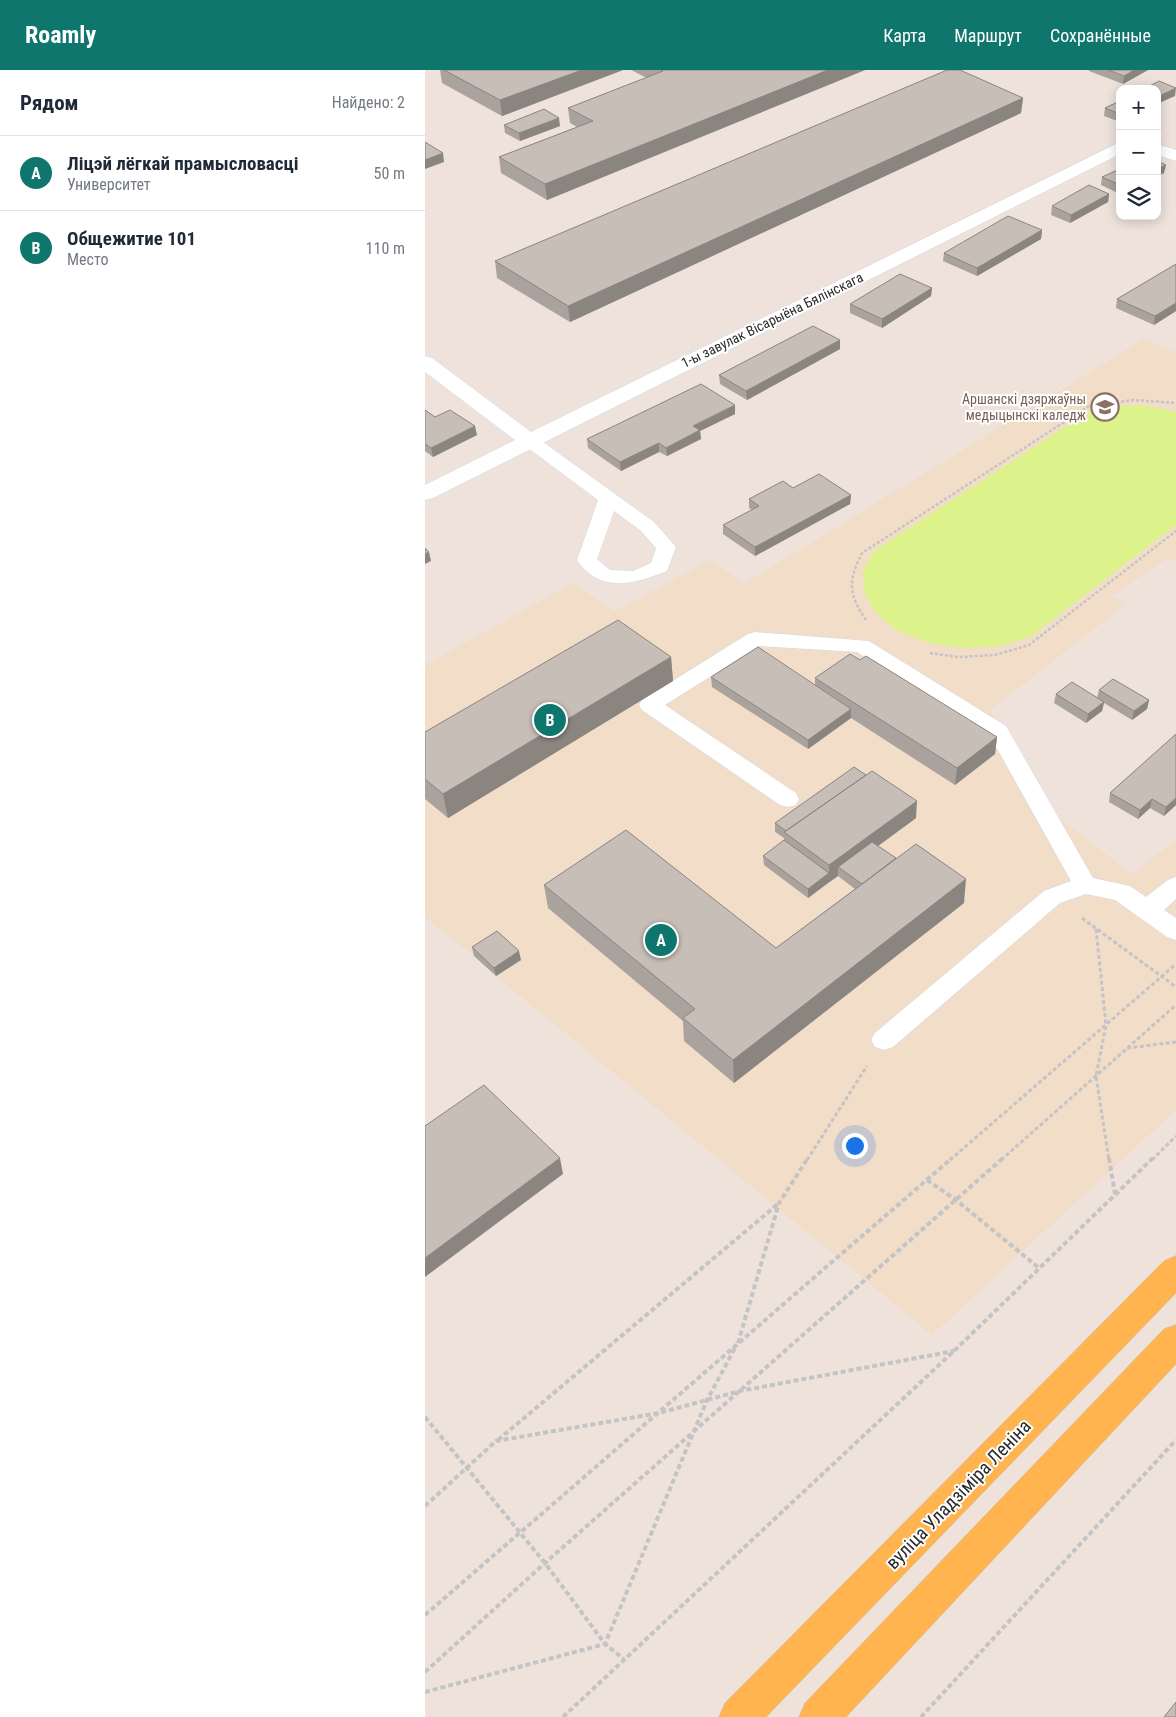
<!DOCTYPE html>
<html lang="ru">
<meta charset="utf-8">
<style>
body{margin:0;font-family:"Roboto Condensed",sans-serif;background:#f6f6f7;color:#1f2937}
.controls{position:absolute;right:15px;top:15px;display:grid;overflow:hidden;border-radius:10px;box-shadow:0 2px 12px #0003}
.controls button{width:45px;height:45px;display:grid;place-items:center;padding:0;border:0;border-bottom:1px solid #e0e1e3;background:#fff;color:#1f2937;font:25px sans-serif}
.you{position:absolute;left:429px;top:1075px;width:18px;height:18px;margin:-12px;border:4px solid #fff;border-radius:50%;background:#1a73e8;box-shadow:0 0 0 8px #1a73e833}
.badge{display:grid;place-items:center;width:32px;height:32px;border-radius:50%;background:#0f766e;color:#fff;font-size:16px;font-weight:700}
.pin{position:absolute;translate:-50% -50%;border:2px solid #fff;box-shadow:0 1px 5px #0006}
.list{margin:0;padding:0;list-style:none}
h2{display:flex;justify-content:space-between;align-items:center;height:65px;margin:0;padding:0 20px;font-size:21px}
h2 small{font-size:16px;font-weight:400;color:#747a83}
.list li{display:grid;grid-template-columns:32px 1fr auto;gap:15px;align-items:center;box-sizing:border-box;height:75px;padding:0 20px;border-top:1px solid #e0e1e3}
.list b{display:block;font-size:19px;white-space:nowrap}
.list p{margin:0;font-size:16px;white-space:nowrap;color:#747a83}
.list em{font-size:16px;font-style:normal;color:#747a83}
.icon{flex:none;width:28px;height:28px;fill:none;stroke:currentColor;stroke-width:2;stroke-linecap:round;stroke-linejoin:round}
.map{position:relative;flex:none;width:751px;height:1647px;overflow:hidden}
header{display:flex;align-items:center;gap:30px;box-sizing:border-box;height:70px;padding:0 25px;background:#0f766e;color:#fff}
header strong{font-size:24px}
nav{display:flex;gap:28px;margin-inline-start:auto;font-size:18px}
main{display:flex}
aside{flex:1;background:#fff}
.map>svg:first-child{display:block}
</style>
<header>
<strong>Roamly</strong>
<nav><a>Карта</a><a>Маршрут</a><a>Сохранённые</a></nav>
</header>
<main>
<aside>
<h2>Рядом<small>Найдено: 2</small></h2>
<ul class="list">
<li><span class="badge">A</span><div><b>Ліцэй лёгкай прамысловасці</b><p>Университет</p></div><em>50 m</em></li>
<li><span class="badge">B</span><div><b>Общежитие 101</b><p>Место</p></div><em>110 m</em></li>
</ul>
</aside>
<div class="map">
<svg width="751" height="1647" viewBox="0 0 751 1647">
<rect width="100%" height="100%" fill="#eee2db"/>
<!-- education -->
<path fill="#f2ddc9" d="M719,269L751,282V491L743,488L686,526L700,535L565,640L626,742L707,804L751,770V1040L507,1265L71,906L96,890L73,870L49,886L0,847V595L148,513L190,541L286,490L319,514Z"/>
<!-- pitch -->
<path fill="#dcf38c" d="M715,335L751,342V455L605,567L574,576L539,578L504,573L473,561L451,543L439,522L438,501L449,481L663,342L688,336Z"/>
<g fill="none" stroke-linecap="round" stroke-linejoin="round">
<!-- service casing -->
<g stroke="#d0d8e5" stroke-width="1">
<path id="service" d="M105,366L111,367L229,452L251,477L242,501C210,514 175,524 152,490L173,430L99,375L96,371L99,367ZM189,441L215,460L231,478L226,493L208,501L185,500L172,489Z
M330,562L444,571L581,656L668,808L705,816L721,827L743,810L751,807V829L739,840L751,848V870L742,867L690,830L661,824L635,833L468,977L459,980L450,977L446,970L450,963L619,821L646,811L565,666L432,582L334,576L240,635L371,723L374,729L371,735L363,737L355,735L217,640L214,635L217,630L323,564Z"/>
</g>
<!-- minor casing -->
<g stroke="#d0d8e5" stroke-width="1">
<path id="minor" d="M695,72V84L8,428L0,430V415L90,370L0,302V286L7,288L106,362Z
M732,74L751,80V91L732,85Z"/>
</g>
<!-- primary casing -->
<g stroke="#c4c4c4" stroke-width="1">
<path id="primary" d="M751,1186V1223L341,1647H294L300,1633L739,1191Z
M751,1255V1294L421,1647H374L380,1633L739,1259Z"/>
</g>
<!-- path-far2 -->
<path stroke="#c4c4c4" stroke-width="2.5" stroke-dasharray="3 2" stroke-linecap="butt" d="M441,550C423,524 423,511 437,483L664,336L708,330L751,333
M505,583L533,587L570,585L604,575L751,461"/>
<!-- path-far1 -->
<path stroke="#c4c4c4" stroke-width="3" stroke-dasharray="4 2.5" stroke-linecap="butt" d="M657,848L751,917
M671,859L681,955L671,1006L684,1090
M702,978L751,972
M382,1090L442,996
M525,1090L751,894
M576,1090L751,935
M727,1090L751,1066"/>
<!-- path -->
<path stroke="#c4c4c4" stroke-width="4" stroke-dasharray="5 3" stroke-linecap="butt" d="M684,1088L690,1124
M502,1110L531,1130L614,1198
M313,1273L354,1133L383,1088
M0,1347L120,1493L180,1574L199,1589
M73,1370L353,1134
M0,1436L71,1371L234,1343L315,1321L529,1281
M0,1545L527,1088
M0,1602L120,1493L578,1088
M0,1622L180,1574L282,1330L310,1278
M138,1647L529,1281L728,1088
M496,1647L751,1370"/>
<!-- service -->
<use href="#service" fill="#fff" fill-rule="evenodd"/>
<!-- minor -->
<use href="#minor" fill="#fff" fill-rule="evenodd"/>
<!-- primary -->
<use href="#primary" fill="#ffb450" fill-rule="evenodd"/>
</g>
<!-- wall -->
<path fill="#aaa39d" d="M15,0H198L77,46L17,13Z
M206,0H440L122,130L76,103L74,87L152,57L145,53L143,38L222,8Z
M664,0H723L698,14L664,1Z
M598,28L596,43L145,252L72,208L70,191Z
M695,31V52L679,46L680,38Z
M79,55L135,56L95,71L80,63Z
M695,99V124L676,115L677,107Z
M684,124L683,132L645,153L626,145L627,136Z
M617,160L616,169L552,206L518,191L519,183Z
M751,194V241L729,255L691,238L692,229Z
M507,218L506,226L457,258L425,243V234Z
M415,279L322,330L295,314L294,305Z
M0,340L10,347L52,365L8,387L0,381Z
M310,344L275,361L276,369L242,386L234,382L196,401L163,378L162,369Z
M368,418L426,425L425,434L330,486L298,464V455L327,440L324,438V429Z
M246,587L248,611L23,748L0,729V662Z
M286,607L390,615V608L572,667L570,684L530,715L426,648L383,679L287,617Z
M674,620L724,630L722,639L707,650L679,633L677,641L661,653L629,633L631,624L672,628Z
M751,664V735L739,746L725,738L713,749L684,732L685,723Z
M491,748L453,776L471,788L539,833L309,1013L259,971L258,951L123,838L119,815L351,878L430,819L413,806L383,828L339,795L338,786L359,770V768L350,762V753Z
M47,877L96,890L71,906L49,886Z"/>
<!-- shaded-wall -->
<path fill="#8b8580" d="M157,0H198L77,46L75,30Z
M403,0H440L122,130L120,114Z
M709,0H723L698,14L699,6Z
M751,18L750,26L732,34V27Z
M598,28L596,43L145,252L143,236Z
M134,48L135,56L95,71L94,63Z
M18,83L19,92L0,99V90Z
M741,95L739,103L732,107V99Z
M684,124L683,132L645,153L646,145Z
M617,160L616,169L552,206V198Z
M507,218L506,226L457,258V249Z
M751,233V241L729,255L730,246Z
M415,270V279L322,330L321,321Z
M310,335V344L275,361L276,369L242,386L241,378L268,356Z
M50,356L52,365L8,387L6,378Z
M234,373V382L196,401L195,392Z
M426,425L425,434L330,486V477Z
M4,482L6,491L0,494V484Z
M246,587L248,611L23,748L18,724Z
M724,630L722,639L707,650L709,641Z
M679,632L677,641L661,653L663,644Z
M426,639V648L383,679V670Z
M572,667L570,684L530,715L532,698Z
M751,728V735L739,746L741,737Z
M727,729L725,738L713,749L715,740Z
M492,731L491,748L419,801L413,797V806L404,812V795Z
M404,803V812L383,828V819Z
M541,809L539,833L309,1013L308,990Z
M94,881L96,890L71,906L69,898Z
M135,1088L138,1104L0,1207V1188Z"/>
<!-- building -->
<path fill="#c6beb7" stroke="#8b8580" d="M19,0H157L75,30Z
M236,0H403L120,114L74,87L168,51L143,38L238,1Z
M522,0H535L598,28L143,236L70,191Z
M683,0H709L699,6Z
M734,11L751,18L732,27V19H719Z
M695,31V44L680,38Z
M119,39L134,48L94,63L79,55Z
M0,72L18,83L0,90Z
M732,91L741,95L732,99Z
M695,99V115L677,107Z
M664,115L684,124L646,145L627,136Z
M583,146L617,160L552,198L519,183Z
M751,194V233L730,246L692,229Z
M475,204L507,218L457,249L425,234Z
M388,256L415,270L321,321L294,305Z
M276,314L310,335L268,356L275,360L241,378L234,373L195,392L162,369Z
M0,340L10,347L25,340L50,356L6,378L0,374Z
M394,404L426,425L330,477L298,455L334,436L324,429L358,411L368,418Z
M0,478L4,482L0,484Z
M193,550L246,587L18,724L0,709V662Z
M333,577L426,639L383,670L286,607Z
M425,584L435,590L441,586L572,667L532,698L390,608Z
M688,609L724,630L709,641L674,620Z
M647,612L679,632L663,644L631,624Z
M751,664V728L741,737L727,729L715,740L685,723Z
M429,697L441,705L361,761L350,753Z
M447,701L492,731L404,795L359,762Z
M201,760L351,878L491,774L541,809L308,990L258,948L270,939L119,815Z
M359,770L404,803L383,819L338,786Z
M447,772L471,788L437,814L413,797Z
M72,861L94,881L69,898L47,877Z
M59,1015L135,1088L0,1188V1056Z
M751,1632V1647H739Z"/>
<!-- icons -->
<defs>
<g id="university-ring" transform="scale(1.4375)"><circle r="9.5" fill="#fff" stroke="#8d6e63" stroke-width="1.5"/><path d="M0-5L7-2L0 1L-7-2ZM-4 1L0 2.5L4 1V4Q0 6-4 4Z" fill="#8d6e63"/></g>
</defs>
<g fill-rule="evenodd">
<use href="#university-ring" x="680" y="337"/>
</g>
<g text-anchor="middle" stroke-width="4" stroke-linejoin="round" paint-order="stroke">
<!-- far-street labels -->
<g font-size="14" fill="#2b2b2b" stroke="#fff">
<text transform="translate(347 250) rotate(-26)" y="5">1-ы завулак Вісарыёна Бялінскага</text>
</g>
<!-- far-education labels -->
<g font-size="14" fill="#785e54" stroke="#fff" text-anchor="end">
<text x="661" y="334">Аршанскі дзяржаўны<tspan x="661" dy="16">медыцынскі каледж</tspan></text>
</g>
<!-- near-street labels -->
<g font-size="19" fill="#2b2b2b" stroke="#fff">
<text transform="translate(533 1424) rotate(-46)" y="7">вуліца Уладзіміра Леніна</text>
</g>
</g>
</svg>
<div class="controls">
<button>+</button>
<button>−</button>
<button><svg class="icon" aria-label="layers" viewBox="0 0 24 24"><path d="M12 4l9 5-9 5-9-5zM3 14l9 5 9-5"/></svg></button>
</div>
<div class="you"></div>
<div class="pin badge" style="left:236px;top:870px">A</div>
<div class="pin badge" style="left:125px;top:650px">B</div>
</div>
</main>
